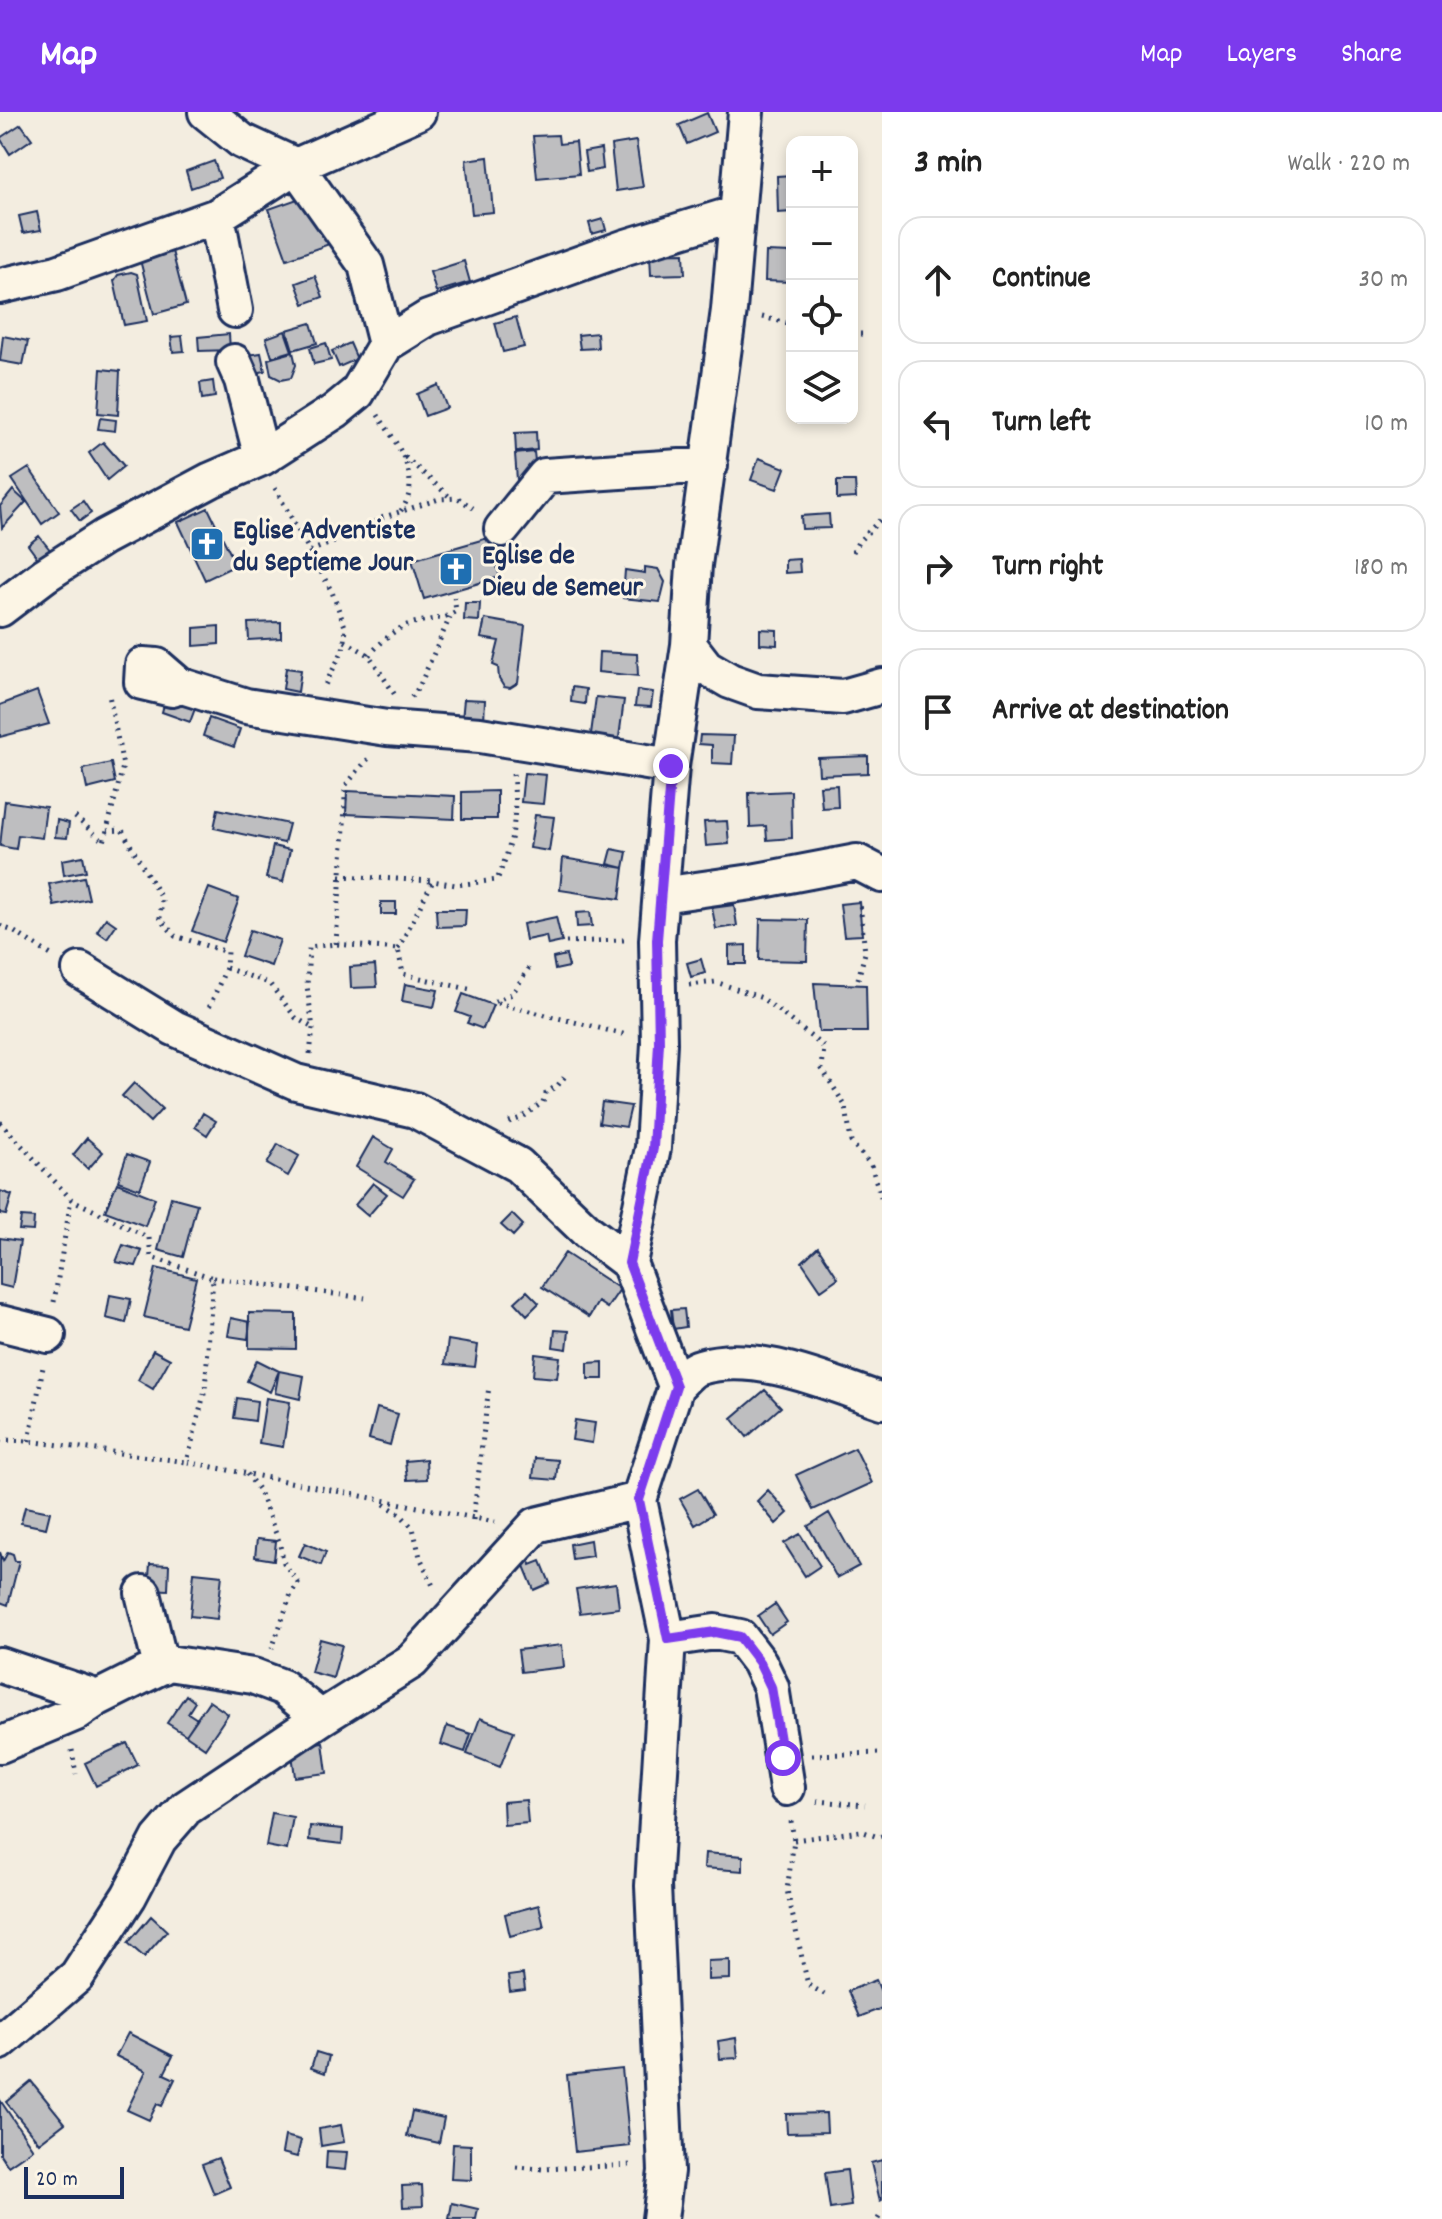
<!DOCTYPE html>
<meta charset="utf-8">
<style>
body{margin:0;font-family:Dekko,sans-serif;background:#f2f2f2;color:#222}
.controls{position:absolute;right:24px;top:24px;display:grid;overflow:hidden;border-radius:16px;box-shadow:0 4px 12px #0003}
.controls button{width:72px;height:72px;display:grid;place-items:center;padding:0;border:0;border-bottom:2px solid #e0e0e0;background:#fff;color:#222;font:40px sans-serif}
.scale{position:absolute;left:24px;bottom:20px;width:100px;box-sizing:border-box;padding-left:8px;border:4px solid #1b2f5e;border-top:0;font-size:22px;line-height:28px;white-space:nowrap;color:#1b2f5e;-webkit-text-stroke:6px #fcf5e5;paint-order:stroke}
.stop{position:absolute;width:24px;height:24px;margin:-18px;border:6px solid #7c3aed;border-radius:50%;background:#fff}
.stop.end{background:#7c3aed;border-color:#fff;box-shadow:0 2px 8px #0008}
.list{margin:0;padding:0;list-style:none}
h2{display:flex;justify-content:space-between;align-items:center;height:104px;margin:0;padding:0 32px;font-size:34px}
h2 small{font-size:26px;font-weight:400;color:#767676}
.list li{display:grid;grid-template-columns:52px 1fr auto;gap:24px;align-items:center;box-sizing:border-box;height:128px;margin:0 16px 16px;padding:0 16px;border:2px solid #e0e0e0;border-radius:24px}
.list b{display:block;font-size:30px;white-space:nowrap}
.list em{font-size:26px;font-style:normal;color:#767676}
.icon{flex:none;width:44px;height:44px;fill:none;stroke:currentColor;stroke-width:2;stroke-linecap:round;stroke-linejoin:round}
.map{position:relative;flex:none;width:882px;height:2107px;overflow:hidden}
header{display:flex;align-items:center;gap:48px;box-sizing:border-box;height:112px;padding:0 40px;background:#7c3aed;color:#fff}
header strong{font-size:38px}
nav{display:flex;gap:44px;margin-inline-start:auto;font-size:28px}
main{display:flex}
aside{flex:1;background:#fff}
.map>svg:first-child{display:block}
</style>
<header>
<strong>Map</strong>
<nav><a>Map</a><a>Layers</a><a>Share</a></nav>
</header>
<main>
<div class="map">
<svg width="882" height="2107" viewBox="0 0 882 2107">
<rect width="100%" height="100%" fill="#f3ede0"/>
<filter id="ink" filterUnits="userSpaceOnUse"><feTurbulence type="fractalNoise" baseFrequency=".0125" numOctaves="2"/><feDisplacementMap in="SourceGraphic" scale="16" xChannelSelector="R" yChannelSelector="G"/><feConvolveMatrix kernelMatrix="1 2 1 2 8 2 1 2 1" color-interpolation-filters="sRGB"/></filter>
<g filter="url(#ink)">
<!-- building -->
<path fill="#bebec0" stroke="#1b2f5e" stroke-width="2" d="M707,1L715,20L687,32L679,13Z
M21,12L32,27L10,42L0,26Z
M558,23L559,32L576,30L579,62L537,66L533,24Z
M636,29L643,75L616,79L611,33Z
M601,37L603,57L587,60L584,40Z
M488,45L493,100L472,102L466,48Z
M214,49L220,66L191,76L186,59Z
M792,63V100L778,101L777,64Z
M320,79L338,129L287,147L269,97Z
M37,100L41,118L23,121L19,104Z
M603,107L606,118L592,122L589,111Z
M172,139L186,193L154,202L140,148Z
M766,140L792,141V170L765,169Z
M684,141L685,162L651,163L650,142Z
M464,149L470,170L436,180L430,160Z
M131,160L137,162L147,209L124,213L114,169L118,163Z
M315,164L323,185L304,192L296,171Z
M516,205L524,235L503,240L495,211Z
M311,211L317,231L293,238L287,218Z
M285,219L292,239L272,245L266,226Z
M597,221L598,236L580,237L578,223Z
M229,222L230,238L199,239L198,225Z
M3,224L28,229L23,253L0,249Z
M182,224L184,239L173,240L171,225Z
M326,231L331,248L314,252L310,236Z
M350,231L357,247L339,255L332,239Z
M293,240L296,253L291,266L281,268L271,263L268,247Z
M261,241L265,259L246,263L242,244Z
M101,257L120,259L118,303L98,301Z
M213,269L215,285L202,287L200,271Z
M438,273L447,296L425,304L417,282Z
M100,306L116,308L115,319L98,317Z
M536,320L537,338L516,340L515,321Z
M103,330L124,354L107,368L89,341Z
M534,340L537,367L517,368L515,342Z
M759,346L785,356L777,377L751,368Z
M29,356L59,400L42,412L12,367Z
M837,369H855L856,386L837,387Z
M13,378L26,390L2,416L0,394Z
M83,389L91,401L80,409L71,397Z
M208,396L236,453L205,468L178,410Z
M829,402L830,416L802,417L801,404Z
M39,424L51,439L39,448L28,433Z
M488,426L500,465L424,487L412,448Z
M799,447L800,460L785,461V448Z
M645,455L658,457L665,470L660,490L623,486L625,458L645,461Z
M465,491H480L479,509L464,508Z
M485,507L525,514L518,571L510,576L504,575L499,567L498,555L493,553L499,529L481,526Z
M281,510V526L249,528L248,511Z
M219,514V532L194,534V516Z
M760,517L777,518V533L760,532Z
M599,540L637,542L638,564L598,560Z
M286,556L301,558L298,580L283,577Z
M572,575L586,577L585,592L571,590Z
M637,578L653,580L651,595L635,594Z
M37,579L49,612L0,625V593Z
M166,585L196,594L190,610L162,600Z
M596,585L624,588L618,633L590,629Z
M464,587L485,588L484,609L462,608Z
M209,606L240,617L234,635L203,624Z
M700,623L734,624L732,652L712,651V633L699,632Z
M868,644V661L819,663L818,646Z
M111,651L115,670L87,677L83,657Z
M524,661L546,663L543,692L521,690Z
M837,673L838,695L822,696L820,674Z
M347,679L455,684L454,707L346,702Z
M497,679V707H462V680Z
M791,679L792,726L767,728L766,714L750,715L749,681Z
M5,689L46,695L42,726L18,723L16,737L0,734Z
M218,697L289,712L284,731L214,716Z
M535,703L554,705L549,739L530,736Z
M57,708L69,711L67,726L55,725Z
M727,709L729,732L706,734L704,710Z
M273,734L290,738L283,770L266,766Z
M612,737L627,740L624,756L608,752Z
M83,744L86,759L64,763L62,748Z
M563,746L624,756L620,787L560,778Z
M84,765L89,787L54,794L49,772Z
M209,776L239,787L223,830L192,819Z
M381,790H396V802H381Z
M859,790L862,823L844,824L840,792Z
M734,793L737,814L716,817L712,796Z
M436,797H466L465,814L437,815Z
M590,800L592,814L577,815L576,801Z
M556,805L562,830L548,833L546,824L526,828L523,812Z
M106,806L116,813L107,826L97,819Z
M760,807L808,808L807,849L759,848Z
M250,818L280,828L271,854L241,844Z
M746,833V852H729V834Z
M566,843L569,855L555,858L553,846Z
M701,847L705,861L691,865L687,851Z
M375,853L377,875L351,876L350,855Z
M814,871L866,873L867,920H819Z
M405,872L438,878L434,895L402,889Z
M463,882L493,893L483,917L467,911L470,905L456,900Z
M134,971L162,997L150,1010L122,984Z
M602,990L631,994L626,1015L599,1011Z
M203,1001L216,1009L207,1023L195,1015Z
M373,1025L393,1037L386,1050L414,1067L403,1084L356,1055Z
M87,1026L103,1040L88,1057L73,1043Z
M278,1032L299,1044L288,1064L267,1052Z
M127,1042L150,1050L140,1077L118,1069Z
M117,1071L155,1086L145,1114L105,1099Z
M373,1071L387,1082L368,1104L355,1093Z
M0,1079L12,1083L6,1103L0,1102Z
M171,1085L197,1092L183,1145L158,1138Z
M512,1102L523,1113L513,1124L501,1113Z
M21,1105L34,1106L33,1119L19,1118Z
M0,1126L20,1129L12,1176L0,1173Z
M123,1133L142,1139L136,1154L116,1150Z
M818,1135L838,1166L821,1178L802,1150Z
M565,1141L620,1177L607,1196L598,1190L589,1205L542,1175Z
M156,1156L196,1166L184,1214L144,1205Z
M527,1179L539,1191L527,1203L515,1190Z
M110,1183L131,1187L126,1211L106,1206Z
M684,1197L686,1215L673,1217L671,1198Z
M249,1201L296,1202V1237L249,1236Z
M231,1206L250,1210L248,1227L228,1224Z
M555,1218L569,1219L567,1237L553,1235Z
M448,1228L478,1233L475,1255L445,1252Z
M153,1238L170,1247L153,1277L138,1268Z
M535,1242L560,1245L557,1266L533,1264Z
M257,1248L279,1259L270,1280L247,1269Z
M603,1250V1267H588V1251Z
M279,1259L304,1264L300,1287L275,1281Z
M765,1278L781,1295L747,1325L732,1306Z
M237,1286L257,1289L255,1309L234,1306Z
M266,1286L290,1290L283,1335L259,1331Z
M377,1296L398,1302L390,1333L369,1327Z
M575,1308L595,1311L592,1331L572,1328Z
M855,1336L872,1371L813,1398L796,1363Z
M535,1346L558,1348L556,1368L533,1366Z
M426,1347L427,1367L407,1368L405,1349Z
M698,1377L713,1402L695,1413L680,1387Z
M768,1378L788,1401L776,1412L757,1389Z
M25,1395L50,1400L46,1416L21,1411Z
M829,1401L859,1454L837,1466L808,1414Z
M800,1422L820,1454L805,1464L784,1431Z
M257,1427L276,1429L274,1448L255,1445Z
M590,1428L592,1444L572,1447L570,1432Z
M305,1431L326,1440L321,1453L299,1444Z
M0,1440L3,1449L8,1440L13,1442L15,1449H19L8,1493L0,1490Z
M529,1446L531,1453L541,1449L550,1471L534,1478L522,1449Z
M150,1452L169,1453L168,1478L148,1477Z
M194,1460L222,1463L217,1507L190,1504Z
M616,1471L619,1496L580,1501L576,1477Z
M775,1492L787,1510L770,1522L758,1504Z
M320,1527L342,1533L333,1566L311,1560Z
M562,1533L564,1555L521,1560L518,1538Z
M186,1583L195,1590L188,1601L197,1607L186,1623L167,1611Z
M209,1589L228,1602L205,1636L186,1623Z
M480,1606L514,1619L500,1655L467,1642Z
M447,1614L471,1622L465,1640L441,1632Z
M323,1630L327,1661L295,1665L291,1634Z
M127,1631L138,1653L96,1674L85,1651Z
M526,1688L528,1711L504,1713L503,1690Z
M272,1701L293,1705L287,1738L266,1734Z
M310,1714L343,1717L342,1732L309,1728Z
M705,1741L743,1744V1759L704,1756Z
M539,1793L544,1815L510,1824L505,1802Z
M151,1804L167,1819L144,1845L128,1831Z
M730,1848V1867L708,1868V1849Z
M523,1862L525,1878L510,1880L508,1864Z
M876,1868L882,1882V1896L859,1905L848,1879Z
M128,1921L173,1944L164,1962L175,1967L162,1994L157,1992L149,2008L127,1998L146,1959L116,1944Z
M736,1926L738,1946L720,1947L718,1929Z
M316,1940L329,1944L325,1961L311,1956Z
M622,1957L630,2034L575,2040L567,1963Z
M31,1969L65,2011L39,2031L6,1990Z
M0,1988L33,2037L8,2054L0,2042Z
M412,1999L444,2006L439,2031L407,2024Z
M826,2001L827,2020L787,2021L786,2002Z
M341,2013L344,2030L321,2034L319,2017Z
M285,2024L301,2028L297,2045L282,2041Z
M453,2032L471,2033V2068L451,2067Z
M327,2039L347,2040L345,2058L326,2056Z
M218,2046L230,2075L214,2082L202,2052Z
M882,2048V2088L880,2089L871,2051Z
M847,2058L851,2094L830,2097L825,2061Z
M422,2073L423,2094L403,2095L402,2074Z
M452,2091L478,2097L476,2107H449Z"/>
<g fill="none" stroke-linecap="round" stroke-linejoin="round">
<!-- minor casing -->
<g stroke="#1b2f5e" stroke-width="40">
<path id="minor" d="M206,0L242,29L296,54L366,153L386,232
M217,104L235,198
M0,174L57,161L217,104L296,54L418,0
M234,250L242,268L262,346
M502,417L545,364L710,353
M0,497L45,463L104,425L211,368L262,346L335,299L357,281L386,232L428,206L626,135L737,101
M689,533L706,555L730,569L758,579L843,585L882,574
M172,577L142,570L143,553L157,554L179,573L246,594L387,616L480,623L671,654
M661,783L752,770L857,750L882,763
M80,858L174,916L296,970L415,998L467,1026L518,1053L588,1120L629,1151
M0,1211L48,1223
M676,1274C683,1268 691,1257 700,1255C757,1238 828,1271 882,1289
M143,1481L161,1555
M668,1527L715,1520L740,1525L759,1550L771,1575L787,1676
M0,1553L98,1586
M0,1633L76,1601L98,1586L168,1551L253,1564L282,1575L321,1606
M0,1930L77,1864L129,1784L159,1727L186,1696L321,1606L412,1549L536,1413L639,1388
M660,2107L666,2059L653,1774L668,1527L639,1388L676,1274L629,1151L653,1036L659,931L657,828L671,654L689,533L694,453L729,198L746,0"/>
</g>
<!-- path -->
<path stroke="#1b2f5e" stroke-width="5" stroke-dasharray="2 6" stroke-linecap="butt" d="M762,205L792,212
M852,222H866
M378,303C397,332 426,369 399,401
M405,345L451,386
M275,376L332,480L346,517L343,538L324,575
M310,439L366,418L378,407L439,387L458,386L473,396
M853,440L858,430L882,406
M345,529L369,543L395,583
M369,543C384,528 396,514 418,510C431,507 445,507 456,499L454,484
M411,585L419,575L450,505
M75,705L104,730L123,654L109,583
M107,719L122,718L162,788L160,806L175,824L227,840L226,856L209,896
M340,764L433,769
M0,814L13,819L51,843
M566,830L624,828
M336,832C339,779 345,727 345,674L368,647
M398,837L433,769L456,773L497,768C515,725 517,707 513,661
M226,856L269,871L296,906L313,916
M529,856L512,882L493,890L627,923
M858,867L865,841L860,791
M689,873L716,870L762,886L824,935L822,957L846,995L851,1030L871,1053L882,1089
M310,942L313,916L307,874L309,835L336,832L398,837L403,862L472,878
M0,1010L71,1087L149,1126L151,1145L213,1166L205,1278L187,1350L495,1410
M509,1010L521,1006L543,990L546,981L558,973L566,963
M213,1166L365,1186
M54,1190L71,1087
M0,1328L29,1329L187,1350
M29,1329L43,1255
M247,1362L258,1377L279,1429L284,1451L298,1471L291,1482L272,1537
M384,1392L400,1402L413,1416L420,1445L434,1476
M473,1408L489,1274
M72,1638L76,1662
M812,1643L882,1641
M817,1689L865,1693
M791,1709L794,1728L787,1778L808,1873L828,1884
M794,1728L861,1719L878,1725L882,1724
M516,2055L542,2057L632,2053
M878,2107L882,2100"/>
<!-- minor -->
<use href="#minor" stroke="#fcf5e5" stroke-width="34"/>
</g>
</g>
<g fill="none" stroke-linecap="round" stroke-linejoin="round" filter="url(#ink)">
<!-- route -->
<path stroke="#7c3aed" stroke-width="10" d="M671,654L657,828L659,931L653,1036L629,1151L676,1274L639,1388L668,1527L715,1520L740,1525L759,1550L771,1575L783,1646"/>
</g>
<!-- icons -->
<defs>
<g id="church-square" transform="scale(1.8)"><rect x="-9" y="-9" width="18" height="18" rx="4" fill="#1f6fb2" stroke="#fcf5e5"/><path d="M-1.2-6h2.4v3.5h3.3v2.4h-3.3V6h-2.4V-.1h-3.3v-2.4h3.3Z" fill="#fff"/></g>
</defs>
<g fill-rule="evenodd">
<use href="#church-square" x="207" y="432"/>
<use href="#church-square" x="456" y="457"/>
</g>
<g text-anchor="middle" stroke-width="6" stroke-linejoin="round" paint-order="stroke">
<!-- poi labels -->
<g font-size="28" font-weight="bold" fill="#1b2f5e" stroke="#fcf5e5" text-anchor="start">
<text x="233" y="426">Eglise Adventiste<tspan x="233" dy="32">du Septieme Jour</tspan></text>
<text x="482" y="451">Eglise de<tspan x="482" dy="32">Dieu de Semeur</tspan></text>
</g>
</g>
</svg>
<div class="controls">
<button>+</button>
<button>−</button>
<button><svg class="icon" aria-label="locate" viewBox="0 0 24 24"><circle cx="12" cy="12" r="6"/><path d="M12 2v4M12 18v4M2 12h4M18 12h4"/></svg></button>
<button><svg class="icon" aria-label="layers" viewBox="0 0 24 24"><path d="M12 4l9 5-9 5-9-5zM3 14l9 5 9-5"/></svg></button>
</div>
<div class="scale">20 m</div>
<div class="stop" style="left:783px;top:1646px"></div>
<div class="stop end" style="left:671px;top:654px"></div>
</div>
<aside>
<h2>3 min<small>Walk · 220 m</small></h2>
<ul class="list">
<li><svg class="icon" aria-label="ahead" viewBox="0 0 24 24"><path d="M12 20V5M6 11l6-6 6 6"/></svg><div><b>Continue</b></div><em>30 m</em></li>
<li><svg class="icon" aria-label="left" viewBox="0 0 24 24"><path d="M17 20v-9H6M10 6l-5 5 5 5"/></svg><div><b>Turn left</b></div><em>10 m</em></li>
<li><svg class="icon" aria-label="right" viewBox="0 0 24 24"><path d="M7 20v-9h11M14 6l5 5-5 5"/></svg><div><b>Turn right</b></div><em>180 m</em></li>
<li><svg class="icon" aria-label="arrive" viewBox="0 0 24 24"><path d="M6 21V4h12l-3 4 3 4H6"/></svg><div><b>Arrive at destination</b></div></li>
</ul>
</aside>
</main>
